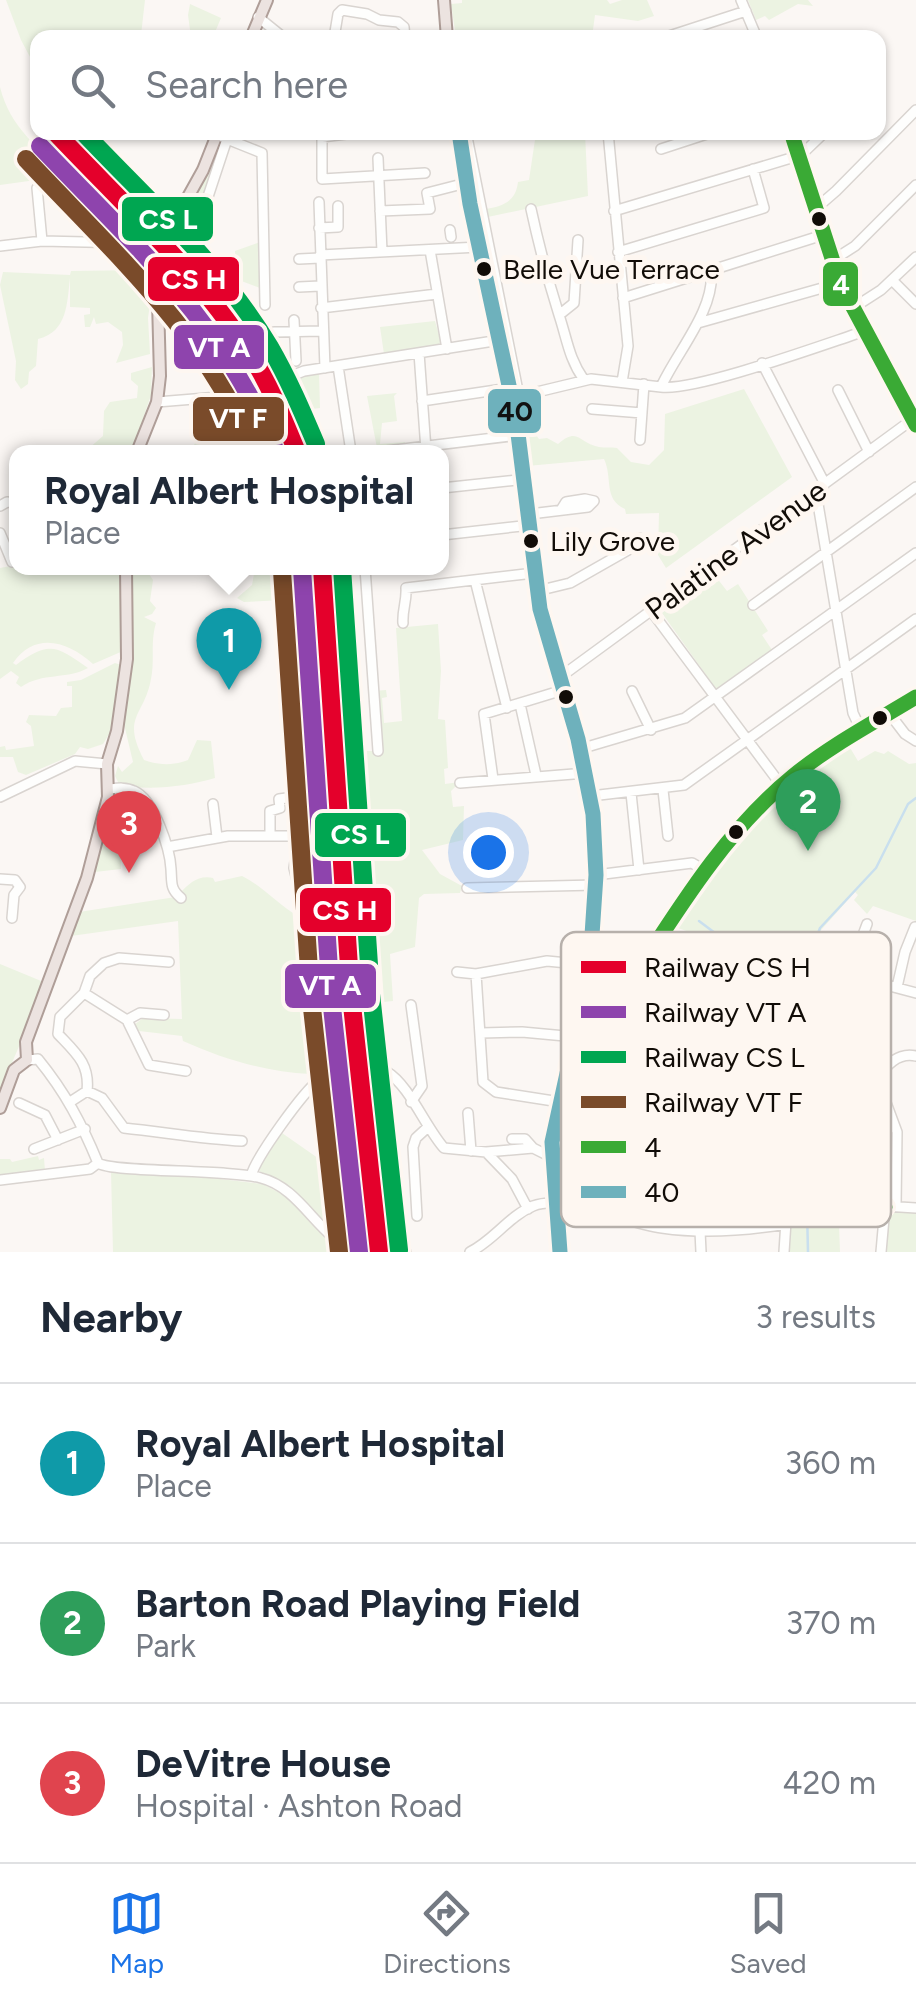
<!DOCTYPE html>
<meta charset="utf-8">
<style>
body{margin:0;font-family:Figtree,sans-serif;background:#f2f2f3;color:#1f2937}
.you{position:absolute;left:488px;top:852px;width:35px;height:35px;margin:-25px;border:8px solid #fff;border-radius:50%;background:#1a73e8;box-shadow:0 0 0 15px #1a73e833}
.badge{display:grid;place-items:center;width:65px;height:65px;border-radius:50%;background:#1a73e8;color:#fff;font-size:32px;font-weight:700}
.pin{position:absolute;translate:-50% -82px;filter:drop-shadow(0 2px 5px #0008)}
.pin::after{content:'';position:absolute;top:52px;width:35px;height:30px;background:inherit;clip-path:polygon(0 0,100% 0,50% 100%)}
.popup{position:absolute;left:9px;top:445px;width:440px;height:130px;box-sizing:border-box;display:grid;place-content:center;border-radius:20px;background:#fff;filter:drop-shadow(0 2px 8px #0005);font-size:32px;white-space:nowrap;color:#747a83}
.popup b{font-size:38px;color:#1f2937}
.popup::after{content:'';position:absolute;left:50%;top:100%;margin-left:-20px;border:20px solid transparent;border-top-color:#fff}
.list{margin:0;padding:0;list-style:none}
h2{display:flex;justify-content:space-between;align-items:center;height:130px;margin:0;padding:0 40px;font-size:42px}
h2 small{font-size:32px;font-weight:400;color:#747a83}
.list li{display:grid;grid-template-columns:65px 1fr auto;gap:30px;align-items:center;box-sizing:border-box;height:160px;padding:0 40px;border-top:2px solid #e0e1e3}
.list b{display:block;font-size:38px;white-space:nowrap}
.list p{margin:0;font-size:32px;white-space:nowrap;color:#747a83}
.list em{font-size:32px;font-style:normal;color:#747a83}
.icon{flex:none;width:55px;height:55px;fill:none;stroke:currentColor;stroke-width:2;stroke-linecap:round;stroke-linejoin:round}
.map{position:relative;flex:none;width:916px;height:1252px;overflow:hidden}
.search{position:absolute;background:#fff;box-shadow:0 2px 8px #0004;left:30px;right:30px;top:30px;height:110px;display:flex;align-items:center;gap:25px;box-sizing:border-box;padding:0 35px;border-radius:20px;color:#747a83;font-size:38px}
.sheet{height:610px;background:#fff}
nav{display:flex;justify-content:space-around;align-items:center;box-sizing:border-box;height:140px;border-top:2px solid #e0e1e3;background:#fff;font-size:28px;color:#747a83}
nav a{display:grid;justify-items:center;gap:5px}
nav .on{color:#1a73e8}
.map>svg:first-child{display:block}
</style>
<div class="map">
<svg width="916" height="1252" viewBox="0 0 916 1252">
<rect width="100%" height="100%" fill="#fbf7f4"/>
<!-- green -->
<path fill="#ecf3e2" d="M6,0H145L141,35L38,38L37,70L21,40Z
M462,0H607L610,4L622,0H647L654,16L638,21L595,15L592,37H456L451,4L462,3Z
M748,0H808L813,6L798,4L769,20L765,16L756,20Z
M190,4L221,18L213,37H191L188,15Z
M0,87C10,128 40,151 72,175L0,185Z
M536,133H585L588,196L483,218L485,209C503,207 516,201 518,182L529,180Z
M218,143H223L203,204L197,211L193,233L177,232Z
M78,177L133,235L157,255L148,318L150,354L116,363L123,345L122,332L108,322L96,324L94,317L90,327H85L84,315L90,314V308L70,307V278C67,302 68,332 38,339L36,366L29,372L28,384L21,389L15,380L16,361L0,285L3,272L70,275L71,271L144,270L147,250L123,232L115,218L104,216L100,220L98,208L90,207V200H85L80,188L76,190L75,211L70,218L63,181Z
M260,242V288L236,279L235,251Z
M435,321L441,342L437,346L384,354L380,327Z
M152,367L151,395L132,452H73L76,446L88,449L103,436L104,411L110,402L137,398L138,386L131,380V373Z
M319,373L320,408L312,409L320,452H305L282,392L276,386L301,374Z
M744,389L792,477L666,568L658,555L659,513L626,514L625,509C603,499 613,478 604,459L527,466L522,433L533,431L539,439L547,438L558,444C579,426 579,444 599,447C605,448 611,447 617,448L631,462L649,465L664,450L665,414Z
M265,390L288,452H194L193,446L203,434L207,406H224Z
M397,393L394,396L397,421L382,423L380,444L405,442V445L377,448L367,396Z
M16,565L121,568L123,651L93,664C68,641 35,631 13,663L16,665C49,640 57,646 88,668C66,680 43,672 21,687L16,683L19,677L11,671L0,679V568Z
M129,568H145L153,580L150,601L156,608L152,614L144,617L156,623C150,643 155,660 151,679C144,717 121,716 144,760C158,765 173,766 188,760L197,740L211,741L215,778C188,786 146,792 119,784L115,776L118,766L122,772L133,762L124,724L132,659Z
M255,568H306L309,612H305L302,599L244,602L237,598L252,585Z
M325,568H334L338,655L332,653Z
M713,573L727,591L738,584L768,631L762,635L772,650L716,689L662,613Z
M438,624L441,671L438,719L445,720L448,768L444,769L445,784L460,782L451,791L453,807L464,806L463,840L422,850L440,874L462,886L460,893L424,894L419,898L415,947L390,954L393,1001L365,1004L343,751H378L374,691L386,690L387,697L382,698L384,723L402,721L396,628Z
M115,663L121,665L113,728L103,744L88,749L80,747L75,754L26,775L18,772L13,757H0V747L5,746L6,750L34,746L31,726L26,722L29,715L56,716L61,708L72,707V686H67V682L81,680Z
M849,746L858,761L875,751L884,754L888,751L909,764L916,763V921L873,906L867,914L854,900L858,895L855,892L797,957C772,967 762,1000 773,1025L705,1014L720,978L682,974L698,935L675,927L677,922C725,851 776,792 849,746Z
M102,839L120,840L121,869L95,872Z
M242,876C264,887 277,904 298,916L293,911L303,896L313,895L312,908L326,917L333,942L341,1066L337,1067L336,1057C323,1057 318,1064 310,1074C266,1072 223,1059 183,1041L182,1036L139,1031L134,1025L143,1018L182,1019L178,921L71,936L79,912L182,896L180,893C190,883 198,875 213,878L215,882Z
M0,964L46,983L0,1091Z
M701,1016L793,1032V1042L821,1104L832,1141L833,1193L830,1197L795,1194L793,1151L781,1115Z
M353,1074L372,1239L363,1243L365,1247L346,1241L332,1227L334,1223L341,1224L344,1217L360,1224L361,1222L348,1154L343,1153L336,1075Z
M282,1133L325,1163L332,1212L325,1222L291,1188L261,1173L258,1167Z
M895,1134L894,1184L884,1186V1181L888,1180V1155L883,1148L857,1146V1152L845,1155L844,1173L851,1174L863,1189V1197L882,1199L884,1188L889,1189L887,1204L840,1201L839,1158L854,1142Z
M38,1156L39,1160L44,1158L45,1171L0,1175V1159H10L12,1162Z
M153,1171L263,1184L289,1198L345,1252H113L111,1172Z
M798,1203L827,1205V1211L835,1212L834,1223L839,1224L840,1252H789L791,1208Z
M893,1210L916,1212V1252H886L888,1215Z"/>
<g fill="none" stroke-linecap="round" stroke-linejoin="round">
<!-- stream -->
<path stroke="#c9dfee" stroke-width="2.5" d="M699,921L727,942L734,1015
M734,1025L777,1091L788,1101
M807,1194L786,1094L774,1001L785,974L809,958L820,928L876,868L908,804L916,798
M807,1210L808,1252"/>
<!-- minor casing -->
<g stroke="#d9d4d0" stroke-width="12">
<path id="minor" d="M741,0L757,38
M258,17L284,38
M334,38L338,14L342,10L367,14L379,20L398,22L404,27L405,38
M663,38L746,11
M362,132L322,137V179L425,173
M466,132L519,396
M608,132L628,346L622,382
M791,132L840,283L916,425
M217,135L262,153L265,305
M661,149L713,132
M378,158L382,252
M37,188L42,241
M319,202L325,368
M531,209C539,246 548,280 559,315C567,339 569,359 584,380
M814,210L836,191L916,110
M380,211L430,209L427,193L466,183
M614,211L801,155L825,132
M319,228L338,227V206
M450,230L451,237
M0,246L42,241L129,243
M198,248L195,236L227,139
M430,250L447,349
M618,252L764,208L753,169
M320,255L479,247
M299,259L320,258
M833,260L855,246L916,185
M892,280L916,304
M299,287L320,286
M623,298L823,235
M321,308L437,294
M853,308L881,290L916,257
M559,315L574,303L578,240
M294,320L296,361
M698,323L840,283
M274,332L321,331
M419,353L426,450
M762,363L825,484
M338,366L351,452
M213,380L246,372
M661,387C694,392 825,344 865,331
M838,390L869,452
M512,398L591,379L661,387C676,353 716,309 711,270
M422,401L510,388
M157,402L243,395L304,371L500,340
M592,409L642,413
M640,440L644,384
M378,452L519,435
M442,488L526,479
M816,492L853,713L861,730
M0,506L7,502L16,503
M530,514L588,507L594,501L585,499L566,502L561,510
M0,533L12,562
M442,535L531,525
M365,568L378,751
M475,580L507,708
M537,591L570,583L642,542L639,538
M753,605L916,487
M652,612L781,785
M403,623C402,610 407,601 406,588L534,573
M559,678L913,419
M632,691L651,730
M520,704L536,775
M889,713L905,734L916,741
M580,749L685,718L916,553
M493,779L484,714L563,690
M460,783L586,773
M110,789C118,788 126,787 134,791C154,799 170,849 171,869C172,883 170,889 181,898
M663,790L668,836
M631,793L639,870
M591,796L684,785L916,619
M0,797L75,761L107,764
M213,804L217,837
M135,828L158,824
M270,834V811L280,808L279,799L317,794
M167,847L228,836H291L298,843L294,868L299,888
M596,875L692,863L704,870
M0,879L15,880L20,887L14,895L12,918
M467,888L596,885
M457,972L476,974L547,961L588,965
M476,974L483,1082L496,1092L560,1102
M636,974L673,998L710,1030L778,1117L790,1160L784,1252
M852,976L857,951L867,924
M897,987L905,952L915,927
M84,993L127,1020L149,1065L186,1071
M372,1016L377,1068
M127,1020L140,1013L164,1015
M481,1033L522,1032L576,1037
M584,1043L589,1052L639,1083C646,1103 637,1136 662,1143L730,1127
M571,1057H581L587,1051C638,965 706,851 781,785C821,750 871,725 916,697
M27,1060L38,1059C65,1092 82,1124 98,1163
M660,1076L684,1080
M634,1078L645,1063L654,1066L660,1076L641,1087
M87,1091L102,1098L124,1128C163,1132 202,1139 242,1141
M70,1102L87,1091C90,1064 76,1053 58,1034L60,1017L84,993L90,976L104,963L119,958L169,962
M411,1102L422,1086L411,1005
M19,1103L45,1115L58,1140
M468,1113L471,1151
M512,1139H525L533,1148
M34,1149L85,1129
M486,1152L512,1179L528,1209
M98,1163C112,1173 230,1169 261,1178C304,1189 319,1242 361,1252
M251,1176C256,1157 303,1092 319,1080C336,1069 370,1062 387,1072C409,1085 426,1128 444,1148L486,1152L533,1148L551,1157
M0,1180L90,1169L98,1163
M789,1200L916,1208
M836,1203C837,1171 837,1139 827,1109C815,1072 775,1046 810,1011C825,996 833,984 852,976L916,993
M896,1206L897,1132L878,1081C884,1065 899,1052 916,1056
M417,1216L413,1147L416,1138L428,1127
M326,1229L334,1209L328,1165L346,1161
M700,1231L701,1252
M370,1252H406
M470,1252C493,1241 509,1216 533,1206C566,1193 627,1224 662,1228C704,1234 745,1231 786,1224
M881,1252L885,1207"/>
</g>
<!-- major casing -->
<g stroke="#af9e98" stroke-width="14">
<path id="major" d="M444,0L447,38
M251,38L267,0
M459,132L470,204L516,418L540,609L578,739L593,814L596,875L592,935L580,1014L552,1142L560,1252
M137,452L157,402L160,376L158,301L167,240L173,224L203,170L218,132
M27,1060L26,1042L87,878L108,797L107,764L117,731L127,659L126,568
M0,1108L14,1070L27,1060"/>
</g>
<!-- minor -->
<use href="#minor" stroke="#fefefd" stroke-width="9"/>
<!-- major -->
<use href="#major" stroke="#ece3e0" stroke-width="10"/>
<!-- bus-1 casing -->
<g stroke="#fef7f1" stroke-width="22">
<path id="bus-1" d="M791,132L840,283L916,425
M636,974C682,903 727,830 793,776C831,745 875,722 916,697
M636,974L697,1017L768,1102L780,1126L787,1149L789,1200
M789,1200L885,1207"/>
</g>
<!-- bus-2 casing -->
<g stroke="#fef7f1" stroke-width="22">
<path id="bus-2" d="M459,132L470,204L516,418L540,609L578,739L593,814L596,875L592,935L580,1014L552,1142L560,1252"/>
</g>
<!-- bus-1 -->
<use href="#bus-1" stroke="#3aaa35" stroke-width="15"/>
<!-- bus-2 -->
<use href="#bus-2" stroke="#6eb1bc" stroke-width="15"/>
<!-- rail-1 casing -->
<g stroke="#fef7f1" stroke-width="25">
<path id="rail-1" d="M55,132C123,204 197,271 250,354C270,385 283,418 297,452
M322,568L351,996L379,1252"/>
</g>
<!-- rail-2 casing -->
<g stroke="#fef7f1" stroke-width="25">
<path id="rail-2" d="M40,146C136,247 222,320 276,452
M302,569L331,998L359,1252"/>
</g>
<!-- rail-3 casing -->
<g stroke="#fef7f1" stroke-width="25">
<path id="rail-3" d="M83,132C148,201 221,265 270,347C288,378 302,411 316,444
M342,568L371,994L399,1250"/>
</g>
<!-- rail-4 casing -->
<g stroke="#fef7f1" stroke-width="25">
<path id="rail-4" d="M26,159C112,251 206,334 254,452
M282,571L311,999L339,1252"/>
</g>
<!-- rail-1 -->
<use href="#rail-1" stroke="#e4002b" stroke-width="18"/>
<!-- rail-2 -->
<use href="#rail-2" stroke="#8e44ad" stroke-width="18"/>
<!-- rail-3 -->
<use href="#rail-3" stroke="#00a651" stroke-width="18"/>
<!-- rail-4 -->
<use href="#rail-4" stroke="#7a4b2a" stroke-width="18"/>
</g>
<!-- markers -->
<g fill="#110c07" stroke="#fef7f1" stroke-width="4">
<circle cx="819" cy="219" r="9"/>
<circle cx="484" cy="269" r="9"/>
<circle cx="531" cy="541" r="9"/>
<circle cx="566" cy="697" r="9"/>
<circle cx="880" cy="718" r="9"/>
<circle cx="736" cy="832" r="9"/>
</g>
<g text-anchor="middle" stroke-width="10" stroke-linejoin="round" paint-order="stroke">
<!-- bus labels -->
<g font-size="28" fill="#110c07" stroke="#fef7f1" text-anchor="start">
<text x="503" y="279">Belle Vue Terrace</text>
<text x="550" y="551">Lily Grove</text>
</g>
<!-- street labels -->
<g font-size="30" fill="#110c07" stroke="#fef7f1">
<text transform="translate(736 550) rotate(-36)" y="10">Palatine Avenue</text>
</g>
</g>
<!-- legend -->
<rect x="561" y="932" width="330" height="295" rx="15" fill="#fef7f1" stroke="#b7b0ab" stroke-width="2.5"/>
<rect x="581" y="961" width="45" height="12" fill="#e4002b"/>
<rect x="581" y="1006" width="45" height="12" fill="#8e44ad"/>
<rect x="581" y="1051" width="45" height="12" fill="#00a651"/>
<rect x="581" y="1096" width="45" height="12" fill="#7a4b2a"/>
<rect x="581" y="1141" width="45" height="12" fill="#3aaa35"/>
<rect x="581" y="1186" width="45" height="12" fill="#6eb1bc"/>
<g font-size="28" fill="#110c07">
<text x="644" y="977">Railway CS H</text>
<text x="644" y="1022">Railway VT A</text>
<text x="644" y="1067">Railway CS L</text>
<text x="644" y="1112">Railway VT F</text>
<text x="644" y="1157">4</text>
<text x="644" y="1202">40</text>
</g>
<g stroke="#fef7f1" stroke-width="4">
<rect x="120" y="195" width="95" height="48" rx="10" fill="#00a651"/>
<rect x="146" y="255" width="95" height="48" rx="10" fill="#e4002b"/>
<rect x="821" y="260" width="39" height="48" rx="10" fill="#3aaa35"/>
<rect x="172" y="323" width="94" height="48" rx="10" fill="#8e44ad"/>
<rect x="486" y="387" width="57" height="48" rx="10" fill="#6eb1bc"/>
<rect x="191" y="395" width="95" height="48" rx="10" fill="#7a4b2a"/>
<rect x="313" y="811" width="95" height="48" rx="10" fill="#00a651"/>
<rect x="298" y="886" width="95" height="48" rx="10" fill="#e4002b"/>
<rect x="283" y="962" width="95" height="48" rx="10" fill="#8e44ad"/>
</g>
<g font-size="28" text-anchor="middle" font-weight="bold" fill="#fff">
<text x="168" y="229">CS L</text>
<text x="194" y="289">CS H</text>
<text x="841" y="294">4</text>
<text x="219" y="357">VT A</text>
<text x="238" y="428">VT F</text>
<text x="360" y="844">CS L</text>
<text x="345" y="920">CS H</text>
<text x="330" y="995">VT A</text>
</g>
<g font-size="28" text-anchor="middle" font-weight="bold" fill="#111">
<text x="515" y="421">40</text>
</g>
</svg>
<div class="you"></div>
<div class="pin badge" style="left:229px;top:690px;background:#0f9aa8">1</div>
<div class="popup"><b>Royal Albert Hospital</b>Place</div>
<div class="pin badge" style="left:808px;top:851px;background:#2e9e5b">2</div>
<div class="pin badge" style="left:129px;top:873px;background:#e0444e">3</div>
<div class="search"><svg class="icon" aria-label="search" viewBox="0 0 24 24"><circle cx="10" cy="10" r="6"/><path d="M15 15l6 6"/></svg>Search here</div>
</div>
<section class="sheet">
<h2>Nearby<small>3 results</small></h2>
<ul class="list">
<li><span class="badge" style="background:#0f9aa8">1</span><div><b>Royal Albert Hospital</b><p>Place</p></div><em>360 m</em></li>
<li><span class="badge" style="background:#2e9e5b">2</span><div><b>Barton Road Playing Field</b><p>Park</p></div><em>370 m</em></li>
<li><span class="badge" style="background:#e0444e">3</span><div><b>DeVitre House</b><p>Hospital · Ashton Road</p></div><em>420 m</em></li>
</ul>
</section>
<nav>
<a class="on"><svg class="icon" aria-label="map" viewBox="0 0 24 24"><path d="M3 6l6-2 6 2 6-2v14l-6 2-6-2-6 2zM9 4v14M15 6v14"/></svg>Map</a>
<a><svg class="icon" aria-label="directions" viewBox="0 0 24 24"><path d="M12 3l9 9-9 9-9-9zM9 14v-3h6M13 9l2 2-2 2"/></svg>Directions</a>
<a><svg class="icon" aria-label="saved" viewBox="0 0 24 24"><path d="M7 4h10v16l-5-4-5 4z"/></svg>Saved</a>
</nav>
